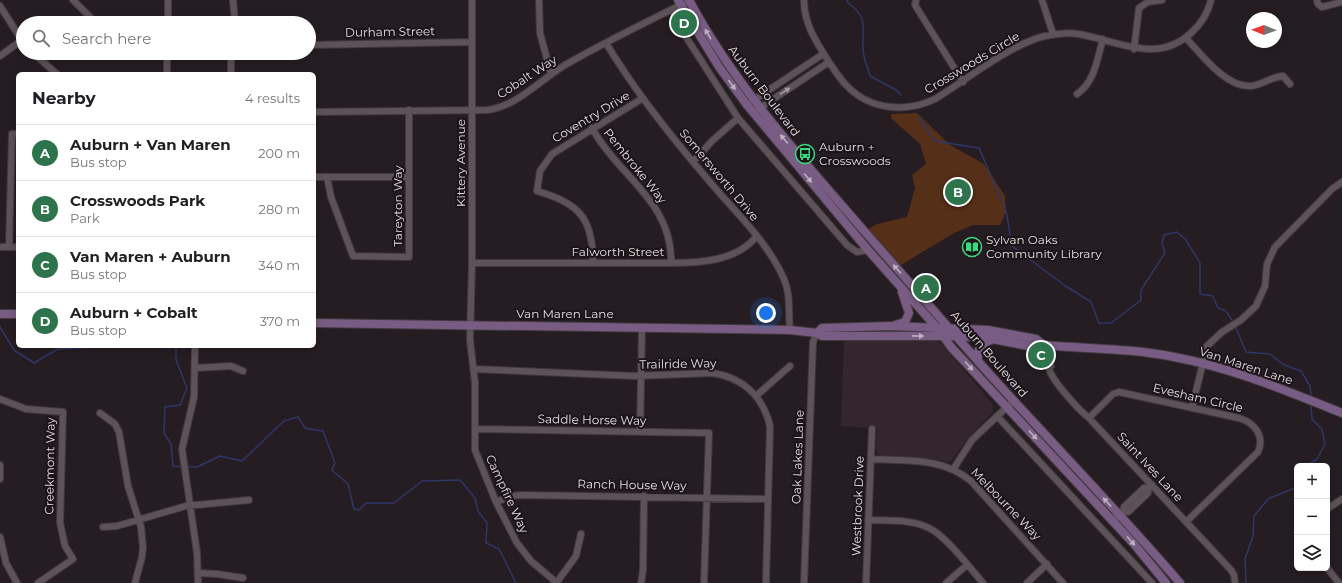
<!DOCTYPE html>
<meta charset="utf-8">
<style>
body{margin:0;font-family:Montserrat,sans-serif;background:#f6f6f6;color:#202124}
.controls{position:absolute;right:12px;bottom:12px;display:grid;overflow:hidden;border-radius:6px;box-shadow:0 2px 10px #0003}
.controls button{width:36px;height:36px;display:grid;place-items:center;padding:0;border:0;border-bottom:1px solid #e0e0e0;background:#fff;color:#202124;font:20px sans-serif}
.compass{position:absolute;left:1246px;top:12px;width:36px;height:36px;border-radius:50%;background:#fff;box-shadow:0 2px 10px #0003;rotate:271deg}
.you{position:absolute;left:766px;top:313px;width:14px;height:14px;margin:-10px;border:3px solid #fff;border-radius:50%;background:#1a73e8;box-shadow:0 0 0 6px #1a73e833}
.badge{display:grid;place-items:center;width:26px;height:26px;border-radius:50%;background:#2d734c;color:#fff;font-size:13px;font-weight:700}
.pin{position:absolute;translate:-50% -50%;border:2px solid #fff;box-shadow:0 1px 4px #0006}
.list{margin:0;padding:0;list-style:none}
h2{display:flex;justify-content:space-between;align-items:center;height:52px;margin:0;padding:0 16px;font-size:17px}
h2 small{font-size:13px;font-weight:400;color:#757577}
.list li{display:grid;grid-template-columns:26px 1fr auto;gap:12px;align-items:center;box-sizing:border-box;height:56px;padding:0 16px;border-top:1px solid #e0e0e0}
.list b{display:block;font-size:15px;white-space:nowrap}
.list p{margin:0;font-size:13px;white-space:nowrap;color:#757577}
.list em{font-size:13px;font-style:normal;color:#757577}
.icon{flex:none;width:22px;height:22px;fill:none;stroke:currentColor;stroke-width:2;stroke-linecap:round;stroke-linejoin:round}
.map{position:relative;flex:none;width:1342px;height:583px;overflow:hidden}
.search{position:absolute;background:#fff;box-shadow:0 2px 10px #0003;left:16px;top:16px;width:300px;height:44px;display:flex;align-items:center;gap:10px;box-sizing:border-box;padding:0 14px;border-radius:22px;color:#757577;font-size:15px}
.panel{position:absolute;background:#fff;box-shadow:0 2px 10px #0003;left:16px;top:72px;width:300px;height:276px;border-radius:6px}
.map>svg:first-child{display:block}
</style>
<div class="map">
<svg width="1342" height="583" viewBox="0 0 1342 583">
<rect width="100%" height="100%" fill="#261d22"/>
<!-- built -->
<path fill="#34262e" d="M844,340L937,341L941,343L993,405V412L974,431L950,462L925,458L880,456L876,451L877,428L841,426Z"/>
<!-- green -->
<path fill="#552f17" d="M917,113L950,145L984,164L1005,196L1006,212L1000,225H973L954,233L901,265L868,229L877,224L907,217L915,188L912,175L926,164L920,144L891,118V114Z"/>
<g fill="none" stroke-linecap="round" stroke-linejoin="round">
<!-- stream -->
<path stroke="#2f3669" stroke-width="1.5" d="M847,0L848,3C869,17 862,28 863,49C863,58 868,68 870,76L896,90L901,95
M919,117L935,141L979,148L1006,210L1012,246L1064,285L1091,302L1099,323H1111L1141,300V290L1165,253L1162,243L1164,235L1177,232L1186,240L1200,263V294L1213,296L1218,308L1226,311L1232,320
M0,327L14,350L34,363L58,349L112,346
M1236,328L1246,352L1270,354L1284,365L1301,371L1310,386L1311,397
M176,346V360L187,388L180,405L165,407L164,433L171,444L173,466L183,467
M1306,466L1317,459L1325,444L1322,429L1312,419L1311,405
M187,467H197L220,456L242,461L284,421L298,417L305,428L323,431L335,463L332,470L348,484L354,509L359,510L366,503H394L422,481L460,480L475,498L478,511L487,523L486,543L499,549L516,583
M1246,583L1245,559L1253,536L1254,516L1268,499L1297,487"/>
<!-- street casing -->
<g stroke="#423a3e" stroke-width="8">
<path id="street" d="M73,0L96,23
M233,0L235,23
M472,0V263L470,340L475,383V450L496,502L517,543L531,561L557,583
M539,0L540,33L551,74
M804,0C804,23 815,40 827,59C833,68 839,78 847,86C870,110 906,113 935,99C966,80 1011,44 1045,36C1056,34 1068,32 1078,34C1116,40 1157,65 1191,33C1201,24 1208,13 1211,0
M916,0L915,5L963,82
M1042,0L1053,34
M1317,0L1318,4L1322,7L1342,2L1340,0
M0,6L23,42
M672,10L686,37L738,118L847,245L857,252L868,250
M168,23V0
M1186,38C1201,54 1226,88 1251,86C1262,85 1271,77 1283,76L1290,84
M606,43C636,93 672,138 710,182C735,212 768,242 784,279C791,295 788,312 790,330
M309,45L472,42
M1134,49L1139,8L1148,2L1162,0
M33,53L57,74
M0,56L22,40
M167,74V53
M231,74V53
M1077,94C1095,82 1097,59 1103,39
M751,102L823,54
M757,110L829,62
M314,112L487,110C516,107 540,80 565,65C605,42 648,21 689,1
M592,128C619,177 673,202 671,263
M693,162L712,141L738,118
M314,177H409
M327,177L331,197L353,256L409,257V110
M0,247H18
M9,247L12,134H18
M472,263H671C700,263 736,261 756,237
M593,263C593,218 579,203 537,191L540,171L552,154L643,98
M195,346L194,397L182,449L197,553L198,583
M1051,366L1049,368C1051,380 1079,410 1089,418L1231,570L1234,575L1235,583
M195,368L231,366L243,371
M474,369L634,376L713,373C743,378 763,396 770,426L766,583
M756,396L790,366
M0,399L26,409L63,412L60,523L65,546L73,559L38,583
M1192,408L1207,346L1222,332L1241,320L1256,306L1265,286L1267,264L1275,247L1332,189L1342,182
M100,413L115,424L119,432L128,486L141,527L143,547L142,557L135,583
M997,416L1152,583
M1089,418L1113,394L1119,392L1239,418C1255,423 1265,436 1258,452L1186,522
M475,429L709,433L704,583
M640,432L642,327
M871,459C907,461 942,457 971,481L1063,583
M0,465V479
M954,468L972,440L1010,404
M496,502L511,496L522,495L768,499
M1327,509L1342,499
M1123,512H1128L1148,493V488
M868,520C887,521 912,519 929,528C946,536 970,568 983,583
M1113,521L1123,512L1124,507L1144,488H1148L1152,485
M103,527L117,526L186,506L249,500
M0,537L6,563L17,583
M1327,568L1339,583
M198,573L217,574L243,578
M557,582L576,556L581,534
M641,583L643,570L644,496
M804,583L813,342L817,333
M866,583L872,429
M946,583L967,565
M1027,583L1047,564"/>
</g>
<!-- secondary casing -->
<g stroke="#423a3e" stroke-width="10">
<path id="secondary" d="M678,0L719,67L747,105L868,250L938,329L951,347L1134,544L1166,583
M689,0C735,86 801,158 865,232C915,288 963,346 1014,401C1070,462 1127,521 1180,583
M0,314H18
M314,323L790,330L817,333L822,336H956L987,338L1034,347L1044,345C1087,349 1131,348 1174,357C1233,368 1287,391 1342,413
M895,325L905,322L909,313L902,292
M817,333L822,328L891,326L988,330L1036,339L1044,345
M978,361C977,346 980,345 993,339"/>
</g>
<!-- street -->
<use href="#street" stroke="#5c5257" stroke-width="6"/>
<!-- secondary -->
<use href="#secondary" stroke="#785c83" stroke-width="8"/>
</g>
<!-- one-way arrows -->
<defs><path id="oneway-solid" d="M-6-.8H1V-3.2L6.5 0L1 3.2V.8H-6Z"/></defs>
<g fill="#beb0bf">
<use href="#oneway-solid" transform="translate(708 34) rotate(-121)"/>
<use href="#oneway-solid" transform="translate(732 85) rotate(54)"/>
<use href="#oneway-solid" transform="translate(784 139) rotate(-130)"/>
<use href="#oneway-solid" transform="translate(808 178) rotate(50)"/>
<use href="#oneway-solid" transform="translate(897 269) rotate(-132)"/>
<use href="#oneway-solid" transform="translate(918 336) rotate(1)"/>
<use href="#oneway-solid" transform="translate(969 366) rotate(48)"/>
<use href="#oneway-solid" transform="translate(1033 435) rotate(47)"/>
<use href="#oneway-solid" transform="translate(1107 502) rotate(-133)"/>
<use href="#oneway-solid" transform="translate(1131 541) rotate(48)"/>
</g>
<use fill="#a0989c" href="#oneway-solid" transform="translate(785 91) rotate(-33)"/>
<!-- icons -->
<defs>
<g id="bus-ring" transform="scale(1)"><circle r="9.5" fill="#1c1419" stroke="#3dd77e" stroke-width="1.5"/><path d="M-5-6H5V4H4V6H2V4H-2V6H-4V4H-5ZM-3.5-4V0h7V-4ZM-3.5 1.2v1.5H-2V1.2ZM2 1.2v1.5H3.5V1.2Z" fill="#3dd77e"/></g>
<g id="library-ring" transform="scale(1)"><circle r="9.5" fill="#1c1419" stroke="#3dd77e" stroke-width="1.5"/><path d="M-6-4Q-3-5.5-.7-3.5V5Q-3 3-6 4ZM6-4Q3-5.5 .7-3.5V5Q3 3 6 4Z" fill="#3dd77e"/></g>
</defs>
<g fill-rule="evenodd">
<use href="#bus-ring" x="805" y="154"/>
<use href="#library-ring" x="972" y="247"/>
</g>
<g text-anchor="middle" stroke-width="4" stroke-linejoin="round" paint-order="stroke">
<!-- street labels -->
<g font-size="12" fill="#e3dde0" stroke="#1c1419">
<text transform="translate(390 32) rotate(-1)" y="4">Durham Street</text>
<text transform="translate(972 63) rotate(-31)" y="4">Crosswoods Circle</text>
<text transform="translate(527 77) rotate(-33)" y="4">Cobalt Way</text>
<text transform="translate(764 91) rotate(53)" y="4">Auburn Boulevard</text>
<text transform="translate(591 117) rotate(-31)" y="4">Coventry Drive</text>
<text transform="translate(461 163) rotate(-90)" y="4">Kittery Avenue</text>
<text transform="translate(635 166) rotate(51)" y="4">Pembroke Way</text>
<text transform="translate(719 175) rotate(50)" y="4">Somersworth Drive</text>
<text transform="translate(398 206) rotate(-90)" y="4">Tareyton Way</text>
<text x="618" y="256">Falworth Street</text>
<text x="565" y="318">Van Maren Lane</text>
<text transform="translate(989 354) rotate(49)" y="4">Auburn Boulevard</text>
<text transform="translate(678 364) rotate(-1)" y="4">Trailride Way</text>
<text transform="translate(1246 366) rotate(18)" y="4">Van Maren Lane</text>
<text transform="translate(1198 398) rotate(13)" y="4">Evesham Circle</text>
<text transform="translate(592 420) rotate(1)" y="4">Saddle Horse Way</text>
<text transform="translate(798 457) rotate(-88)" y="4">Oak Lakes Lane</text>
<text transform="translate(50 466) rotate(-89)" y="4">Creekmont Way</text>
<text transform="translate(1150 467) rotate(47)" y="4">Saint Ives Lane</text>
<text transform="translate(632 485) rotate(1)" y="4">Ranch House Way</text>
<text transform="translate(507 494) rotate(65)" y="4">Campfire Way</text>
<text transform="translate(1006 504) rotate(46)" y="4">Melbourne Way</text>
<text transform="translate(858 506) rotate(-88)" y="4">Westbrook Drive</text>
</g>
<!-- poi labels -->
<g font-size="12" fill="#e3dde0" stroke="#1c1419" text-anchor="start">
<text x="819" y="151">Auburn +<tspan x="819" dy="14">Crosswoods</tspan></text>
<text x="986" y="244">Sylvan Oaks<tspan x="986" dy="14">Community Library</tspan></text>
</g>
</g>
</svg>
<div class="controls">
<button>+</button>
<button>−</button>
<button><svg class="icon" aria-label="layers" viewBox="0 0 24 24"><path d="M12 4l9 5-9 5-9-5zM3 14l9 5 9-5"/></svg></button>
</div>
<svg class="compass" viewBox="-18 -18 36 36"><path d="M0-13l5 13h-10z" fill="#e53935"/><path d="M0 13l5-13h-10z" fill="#757577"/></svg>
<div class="you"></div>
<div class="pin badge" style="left:926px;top:288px">A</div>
<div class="pin badge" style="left:958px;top:192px">B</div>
<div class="pin badge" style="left:1041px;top:355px">C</div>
<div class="pin badge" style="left:684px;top:23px">D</div>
<div class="search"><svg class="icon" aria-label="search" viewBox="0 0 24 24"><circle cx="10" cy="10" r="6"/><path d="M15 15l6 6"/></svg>Search here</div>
<section class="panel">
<h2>Nearby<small>4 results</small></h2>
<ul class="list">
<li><span class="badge">A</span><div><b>Auburn + Van Maren</b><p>Bus stop</p></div><em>200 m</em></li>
<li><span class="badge">B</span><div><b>Crosswoods Park</b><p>Park</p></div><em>280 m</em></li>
<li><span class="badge">C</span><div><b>Van Maren + Auburn</b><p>Bus stop</p></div><em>340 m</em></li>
<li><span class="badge">D</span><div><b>Auburn + Cobalt</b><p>Bus stop</p></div><em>370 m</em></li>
</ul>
</section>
</div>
